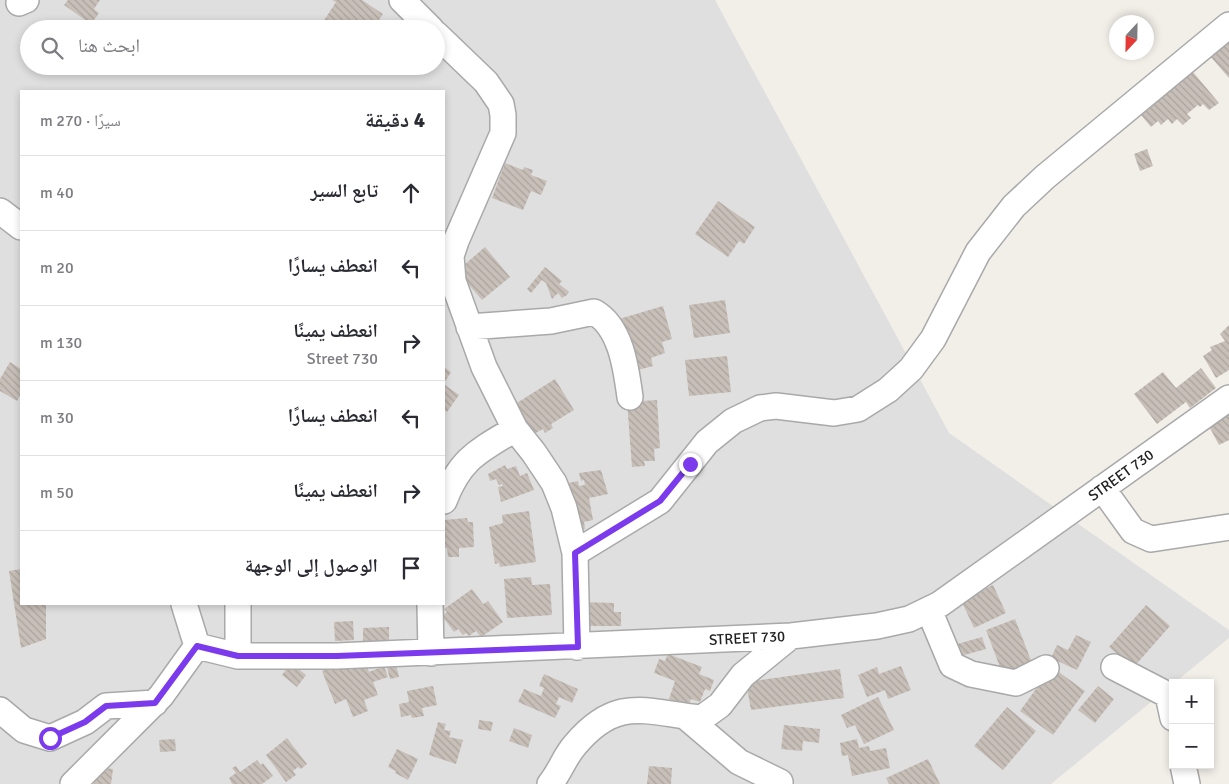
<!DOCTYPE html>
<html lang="ar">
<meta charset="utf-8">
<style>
body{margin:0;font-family:Signika,"Noto Naskh Arabic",sans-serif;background:#f2f2f3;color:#2b2b33;direction:rtl}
.controls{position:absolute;right:15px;bottom:15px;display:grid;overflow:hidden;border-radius:0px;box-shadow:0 2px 8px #0003}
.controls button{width:45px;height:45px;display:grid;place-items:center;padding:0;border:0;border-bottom:1px solid #e1e1e2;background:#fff;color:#2b2b33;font:25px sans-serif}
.compass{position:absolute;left:1109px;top:15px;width:45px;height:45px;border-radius:50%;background:#fff;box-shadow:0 2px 8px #0003;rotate:202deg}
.stop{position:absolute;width:15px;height:15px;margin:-11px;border:4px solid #7c3aed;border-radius:50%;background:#fff}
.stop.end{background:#7c3aed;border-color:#fff;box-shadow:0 1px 5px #0008}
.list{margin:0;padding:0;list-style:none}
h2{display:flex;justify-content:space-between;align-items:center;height:65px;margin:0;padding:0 20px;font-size:21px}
h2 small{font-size:16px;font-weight:400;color:#7c7c81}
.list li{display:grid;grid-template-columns:32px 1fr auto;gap:15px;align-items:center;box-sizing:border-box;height:75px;padding:0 20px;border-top:1px solid #e1e1e2}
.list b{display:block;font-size:19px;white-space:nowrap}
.list p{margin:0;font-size:16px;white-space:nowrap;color:#7c7c81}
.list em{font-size:16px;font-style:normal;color:#7c7c81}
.icon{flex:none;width:28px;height:28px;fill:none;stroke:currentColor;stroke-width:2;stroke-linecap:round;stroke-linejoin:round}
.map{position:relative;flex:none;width:1229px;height:784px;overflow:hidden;direction:ltr}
.search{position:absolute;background:#fff;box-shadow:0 2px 8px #0003;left:20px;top:20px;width:425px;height:55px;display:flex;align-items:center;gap:12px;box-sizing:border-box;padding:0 18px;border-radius:28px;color:#7c7c81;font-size:19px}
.panel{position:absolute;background:#fff;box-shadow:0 2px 8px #0003;left:20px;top:90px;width:425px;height:515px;border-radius:0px;direction:rtl}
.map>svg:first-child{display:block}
</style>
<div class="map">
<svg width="1229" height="784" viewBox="0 0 1229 784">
<defs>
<pattern id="building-back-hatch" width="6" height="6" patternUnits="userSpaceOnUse" patternTransform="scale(1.25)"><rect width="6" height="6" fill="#c7bfb8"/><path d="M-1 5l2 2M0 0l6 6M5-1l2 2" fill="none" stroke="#aba49e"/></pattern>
</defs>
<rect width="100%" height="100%" fill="#f2efe9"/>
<!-- residential -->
<path fill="#e0dfdf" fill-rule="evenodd" d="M0,0H715L949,433L1229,630V638L1051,784H0ZM29,29H436V66H29ZM21,91H444V604H21Z"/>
<!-- building -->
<path fill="url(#building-back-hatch)" d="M68,0H100L94,9L99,13L91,24L64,5Z
M332,0H362L383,14L373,29H326L328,25L323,22L336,2Z
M1229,40V78L1210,56Z
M1193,72L1219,103L1209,110L1203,104L1200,107L1198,105L1187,114L1191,118L1183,125L1177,119L1172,124L1168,119L1161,125L1158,121L1151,127L1141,115Z
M1147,149L1153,166L1140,171L1134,154Z
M505,163L523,170L524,167L533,170L531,175L547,181L541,195L531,191L523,210L492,198Z
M718,201L755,227L744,244L739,241L728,257L695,234Z
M485,247L510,277L482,300L457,271Z
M545,267L562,281L559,284L569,292L567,295L562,298L558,293L552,299L546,283L542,280L531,293L527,289Z
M725,300L730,333L694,338L689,305Z
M663,306L672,339L662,342L665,353L651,358L653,366L634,371L619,319Z
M1229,325V370L1216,378L1203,356L1212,350L1210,347L1225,341L1220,334Z
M727,356L731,392L689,396L685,360Z
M10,362L21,369V394L17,401L0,391V379Z
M444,367L451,372L444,383Z
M1201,368L1216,388L1190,408L1186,402L1157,424L1134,394L1163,372L1176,388Z
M555,379L574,410L551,424L553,428L545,433L543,429L530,436L512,406Z
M445,385L459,395L447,412L444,410Z
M657,400L660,448L654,449L655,461H644L645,466L632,467L627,402Z
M1229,403V440L1219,445L1204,417Z
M505,465L507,469L516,466L520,476L527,473L534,490L501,502L498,487L503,486L502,484L499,485L496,479L490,481L488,474Z
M601,470L608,494L589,498L593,520L584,522L585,529L573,532L564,484L578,481L579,486L585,485L584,480L581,481L579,473Z
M529,511L536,562L500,567L499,563L495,564L489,527L503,523L502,515Z
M467,518L468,522H473L474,547L459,548V557H448L447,548H444V520Z
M21,569V604H46V639L21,648L9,571Z
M531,577L532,585L550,584L552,615L507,618L504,579Z
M993,585L1006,613L974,628L961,600Z
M472,589L483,604L488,601L503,622L481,637L476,631L469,636L466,633L463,635L458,629L454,632L442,616L447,612L444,609Z
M583,602L614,603V612H621V626H583Z
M1146,605L1170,626L1133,668L1109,647Z
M1015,619L1032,663L1003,675L986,630Z
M353,621L354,640L335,641L334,622Z
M389,627V643L363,644V628Z
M1076,635L1091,642L1077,670L1051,658L1057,645L1068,650Z
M982,637L986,649L957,657L954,645Z
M668,654L702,667L699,674L714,680L710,691L705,689L700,702L691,699L688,707L669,699L675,681L654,673L659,659L665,661Z
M395,661L399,677L390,679L386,664Z
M344,662L350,670L366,664L369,672L384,666L388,677L373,682L378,695L364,700L368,711L353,717L346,699L335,704L322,671Z
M291,663L306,675L297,687L282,675Z
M901,666L911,690L888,699L885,690L867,697L858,675L877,667L879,674Z
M1052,667L1085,691L1053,735L1020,711Z
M840,669L844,698L751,710L746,682Z
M544,674L578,689L572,703L559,697L556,704L561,706L555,718L518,702L524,689L541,696L544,688L539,686Z
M433,686L437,705L422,708L424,716L412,718L411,715L401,717L399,704L409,702L407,691Z
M1098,686L1114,699L1095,723L1078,710Z
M878,697L894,730L864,744L855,725L847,728L841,715Z
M1007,707L1036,731L1003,770L974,746Z
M479,720L493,722L491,731L478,729Z
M438,722L446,724L444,730L451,731L449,737L463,740L456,764L429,755Z
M784,725L820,729L819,743L803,741L802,751L781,749Z
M514,728L532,735L528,748L509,741Z
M287,738L307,764L301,769L298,767L293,771L296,775L286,782L266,755Z
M175,739L176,751L160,752L159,740Z
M857,739L859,748L869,746L870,751L886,748L890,768L852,776L848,755L842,756L840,743Z
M397,749L418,759L408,780L395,773L396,771L388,767Z
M928,759L940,784H889L886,778Z
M257,760L261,765L263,763L273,776L262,784H232L229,778L236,773L232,768L236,766L240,772Z
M649,766L672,768L671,784H647Z
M95,767L113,769L111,784H94Z"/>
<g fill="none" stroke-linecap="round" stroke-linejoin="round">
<!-- minor casing -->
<g stroke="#a9a9a9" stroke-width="28">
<path id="minor" d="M402,0L431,29
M19,3L26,0
M436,34L486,82L501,104L503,115V133L456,241L451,256L453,281L484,367L515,429L534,453L554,483L564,508L575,553
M0,211L21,227
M469,327L551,321L594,312C621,327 626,368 630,397
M1102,488L1133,531L1151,539L1229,527
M444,501C460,459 478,451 515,429
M184,604L197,646
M238,604V656
M430,604L431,653
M929,610L952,665L971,674L1016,683L1046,668
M197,646L238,656H337L791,636L877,626L909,619L940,604L1229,398
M577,647L575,553L660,501L707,442L733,421L760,408L776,406L834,413L858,409L888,390L911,369L933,339L978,252L1014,206L1045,177L1229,25
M1114,667L1168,695L1173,718
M0,710L24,730L50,738L85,722L106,706L155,703
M685,716L739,762L780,782
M1183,765L1187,784
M73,784L161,696L197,646
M550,784C560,772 565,756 575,745C618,694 647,713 702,718L720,705L743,675L791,636"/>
</g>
<!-- minor -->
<use href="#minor" stroke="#fff" stroke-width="25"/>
</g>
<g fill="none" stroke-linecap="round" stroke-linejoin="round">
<!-- route -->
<path stroke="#7c3aed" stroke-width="6" d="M50,738L85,722L106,706L155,703L197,646L238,656H337L578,647L575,553L660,501L690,464"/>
</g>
<g text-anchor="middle" stroke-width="4.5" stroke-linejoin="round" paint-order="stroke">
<!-- street labels -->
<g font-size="15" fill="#222" stroke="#fff">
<text transform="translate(1121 475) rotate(-36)" y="5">STREET 730</text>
<text transform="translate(747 638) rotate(-3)" y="5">STREET 730</text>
</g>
</g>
</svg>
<div class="controls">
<button>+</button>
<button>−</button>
</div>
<svg class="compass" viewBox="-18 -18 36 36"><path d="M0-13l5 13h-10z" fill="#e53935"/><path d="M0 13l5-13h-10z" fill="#7c7c81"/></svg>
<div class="stop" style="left:50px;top:738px"></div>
<div class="stop end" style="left:690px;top:464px"></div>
<div class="search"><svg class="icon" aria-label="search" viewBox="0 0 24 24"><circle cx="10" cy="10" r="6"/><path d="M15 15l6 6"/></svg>ابحث هنا</div>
<section class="panel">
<h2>4 دقيقة<small>سيرًا · 270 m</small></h2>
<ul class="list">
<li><svg class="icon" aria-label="ahead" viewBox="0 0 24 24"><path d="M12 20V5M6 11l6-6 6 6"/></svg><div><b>تابع السير</b></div><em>40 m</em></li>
<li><svg class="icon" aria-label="left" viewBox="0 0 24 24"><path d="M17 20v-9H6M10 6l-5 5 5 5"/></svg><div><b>انعطف يسارًا</b></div><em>20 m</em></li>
<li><svg class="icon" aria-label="right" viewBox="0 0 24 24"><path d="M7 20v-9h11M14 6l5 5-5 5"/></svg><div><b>انعطف يمينًا</b><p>Street 730</p></div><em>130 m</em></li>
<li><svg class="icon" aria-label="left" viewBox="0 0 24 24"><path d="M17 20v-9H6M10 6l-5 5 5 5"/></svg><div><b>انعطف يسارًا</b></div><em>30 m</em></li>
<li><svg class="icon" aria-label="right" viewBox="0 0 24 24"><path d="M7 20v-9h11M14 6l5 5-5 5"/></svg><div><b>انعطف يمينًا</b></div><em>50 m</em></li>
<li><svg class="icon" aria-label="arrive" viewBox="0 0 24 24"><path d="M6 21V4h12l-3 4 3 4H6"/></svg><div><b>الوصول إلى الوجهة</b></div></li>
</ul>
</section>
</div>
